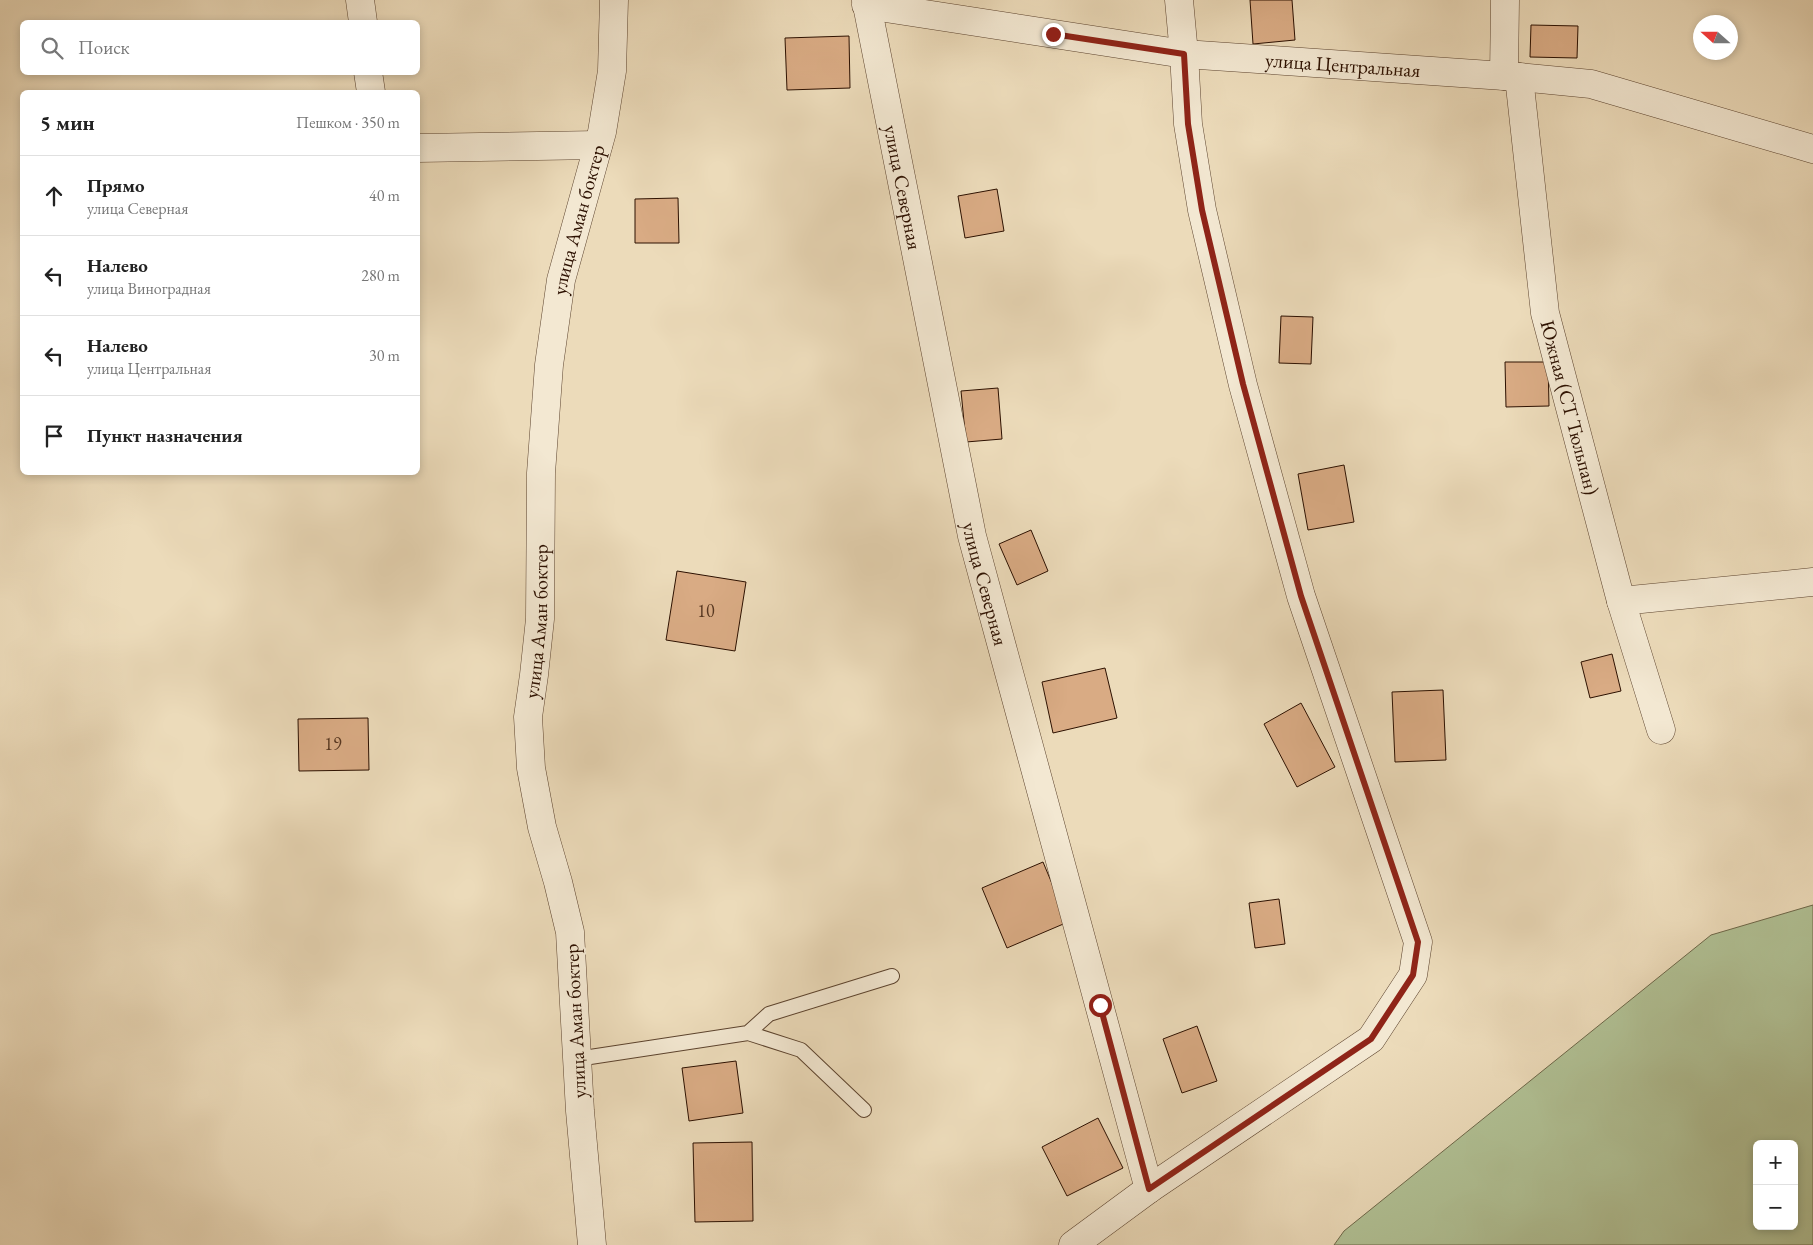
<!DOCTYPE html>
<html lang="ru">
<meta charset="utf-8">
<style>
body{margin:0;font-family:"EB Garamond",serif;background:#f2f2f2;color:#222}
.controls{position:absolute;right:15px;bottom:15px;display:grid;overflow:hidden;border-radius:8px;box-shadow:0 2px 8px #0003}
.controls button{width:45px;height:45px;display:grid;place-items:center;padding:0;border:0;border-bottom:1px solid #e0e0e0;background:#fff;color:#222;font:25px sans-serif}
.compass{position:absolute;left:1693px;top:15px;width:45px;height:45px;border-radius:50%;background:#fff;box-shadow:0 2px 8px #0003;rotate:291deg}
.stop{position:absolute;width:15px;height:15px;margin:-11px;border:4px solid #8f2418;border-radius:50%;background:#fff}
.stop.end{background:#8f2418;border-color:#fff;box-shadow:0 1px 5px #0008}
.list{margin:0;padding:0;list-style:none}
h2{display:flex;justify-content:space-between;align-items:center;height:65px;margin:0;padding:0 20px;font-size:21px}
h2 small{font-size:16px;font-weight:400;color:#767676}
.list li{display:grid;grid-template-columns:32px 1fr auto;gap:15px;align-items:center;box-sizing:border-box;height:80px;padding:0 20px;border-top:1px solid #e0e0e0}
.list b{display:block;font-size:19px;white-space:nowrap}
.list p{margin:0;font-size:16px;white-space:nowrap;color:#767676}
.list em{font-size:16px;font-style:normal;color:#767676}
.icon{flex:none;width:28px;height:28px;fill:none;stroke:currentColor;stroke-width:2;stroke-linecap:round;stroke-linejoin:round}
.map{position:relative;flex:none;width:1813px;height:1245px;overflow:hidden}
.search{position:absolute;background:#fff;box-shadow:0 2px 8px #0003;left:20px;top:20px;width:400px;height:55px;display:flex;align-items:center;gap:12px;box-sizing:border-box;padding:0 18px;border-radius:8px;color:#767676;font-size:19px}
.panel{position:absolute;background:#fff;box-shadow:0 2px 8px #0003;left:20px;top:90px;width:400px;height:385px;border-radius:8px}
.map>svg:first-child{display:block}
</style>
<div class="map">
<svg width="1813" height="1245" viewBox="0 0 1813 1245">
<rect width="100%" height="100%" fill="#ecdbba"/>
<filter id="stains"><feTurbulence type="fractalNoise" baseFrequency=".004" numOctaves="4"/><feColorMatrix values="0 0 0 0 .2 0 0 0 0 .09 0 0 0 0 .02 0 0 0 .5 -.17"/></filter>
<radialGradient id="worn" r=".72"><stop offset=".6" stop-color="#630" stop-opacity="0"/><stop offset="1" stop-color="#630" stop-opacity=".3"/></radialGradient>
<!-- green -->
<path fill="#b1c195" stroke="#6e684a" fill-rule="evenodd" d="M1813,905V1245H1334L1344,1231L1711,935ZM1757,1144H1794V1226H1757Z"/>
<!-- building -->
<path fill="#d9ab84" stroke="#2c1000" d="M1250,0H1292L1295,40L1253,44Z
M1531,25L1578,26L1577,58L1530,57Z
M849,36L850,88L787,90L785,38Z
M997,189L1004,231L965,238L958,196Z
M678,198L679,243H635V199Z
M1281,316L1313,317L1311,364L1279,363Z
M1505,362H1548L1549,406L1506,407Z
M998,388L1002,439L966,442L961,391Z
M1344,465L1354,522L1308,530L1298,474Z
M1031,530L1048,571L1017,585L999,544Z
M677,571L746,582L735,651L666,640Z
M1612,654L1621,691L1590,698L1581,662Z
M1105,668L1117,718L1053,733L1042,682Z
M1443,690L1446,760L1395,762L1392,692Z
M1301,703L1335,767L1297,787L1264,724Z
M368,718L369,770L299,771L298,719Z
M1043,862L1068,922L1007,948L982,888Z
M1279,899L1285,944L1255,948L1249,903Z
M1197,1026L1217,1081L1182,1093L1163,1039Z
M736,1061L743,1113L689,1121L682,1068Z
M1098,1118L1123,1168L1067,1196L1042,1147Z
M752,1142L753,1221L695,1222L693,1143Z"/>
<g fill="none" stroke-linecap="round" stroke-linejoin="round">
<!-- lane casing -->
<g stroke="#5c432e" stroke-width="16">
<path id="lane" d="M748,1033L769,1014L892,976
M577,1059L748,1033L801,1050L864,1110"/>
</g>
<!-- street casing -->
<g stroke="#5c432e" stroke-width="29">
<g id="street">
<path d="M360,0L363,22"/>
<path id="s1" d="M866,0L972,536L1149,1189"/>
<path id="s2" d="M866,5L1184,54L1519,77L1591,84L1813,149"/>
<path d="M368,72L371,92"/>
<path d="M1504,76L1505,0"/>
<path id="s3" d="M1519,77L1545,313L1621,601L1661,730"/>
<path d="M418,148L598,145"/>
<path d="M1621,601L1813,582"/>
<path id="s4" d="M592,1245L580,1111L570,932L558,882L542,827L531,768L528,717L534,675L540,619L541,473L549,365L561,280L602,132L612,71L614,0"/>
<path d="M1073,1245L1149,1189L1371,1039L1413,975L1418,942L1301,596L1243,385L1202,210L1188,124L1184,54L1179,0"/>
</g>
</g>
<!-- lane -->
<use href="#lane" stroke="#f3e8d2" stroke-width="14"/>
<!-- street -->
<use href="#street" stroke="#f3e8d2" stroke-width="28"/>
</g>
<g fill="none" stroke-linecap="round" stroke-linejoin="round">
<!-- route -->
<path stroke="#8f2418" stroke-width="6" d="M1053,34L1184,54L1188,124L1202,210L1243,384L1301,596L1418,942L1413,975L1371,1039L1149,1189L1100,1005"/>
</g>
<g text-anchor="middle" stroke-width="4" stroke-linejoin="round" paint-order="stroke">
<!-- number labels -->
<g font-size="18" fill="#573721">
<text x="706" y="617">10</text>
<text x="333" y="750">19</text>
</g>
<!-- street labels -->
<g font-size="20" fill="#2c1000" stroke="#f3e8d2">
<text dy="7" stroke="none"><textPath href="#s2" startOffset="481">улица Центральная</textPath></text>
<text dy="7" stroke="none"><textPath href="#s1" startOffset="191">улица Северная</textPath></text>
<text dy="7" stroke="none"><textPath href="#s4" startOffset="1035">улица Аман боктер</textPath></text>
<text dy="7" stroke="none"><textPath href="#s3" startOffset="335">Южная (СТ Тюльпан)</textPath></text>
<text dy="7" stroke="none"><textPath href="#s1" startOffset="596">улица Северная</textPath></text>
<text dy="7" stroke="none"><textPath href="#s4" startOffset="630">улица Аман боктер</textPath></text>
<text transform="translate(575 1021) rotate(-93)" y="7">улица Аман боктер</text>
</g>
</g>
<rect width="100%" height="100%" filter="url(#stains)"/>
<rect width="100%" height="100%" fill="url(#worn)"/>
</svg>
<div class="controls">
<button>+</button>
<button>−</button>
</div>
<svg class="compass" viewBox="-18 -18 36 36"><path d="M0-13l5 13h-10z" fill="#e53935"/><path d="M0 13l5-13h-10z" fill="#767676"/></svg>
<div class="stop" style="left:1100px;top:1005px"></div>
<div class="stop end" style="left:1053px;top:34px"></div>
<div class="search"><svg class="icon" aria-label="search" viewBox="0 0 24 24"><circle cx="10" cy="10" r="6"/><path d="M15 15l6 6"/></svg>Поиск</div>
<section class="panel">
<h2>5 мин<small>Пешком · 350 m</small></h2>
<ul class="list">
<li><svg class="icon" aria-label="ahead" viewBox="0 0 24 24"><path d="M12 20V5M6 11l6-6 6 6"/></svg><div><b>Прямо</b><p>улица Северная</p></div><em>40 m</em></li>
<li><svg class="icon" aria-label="left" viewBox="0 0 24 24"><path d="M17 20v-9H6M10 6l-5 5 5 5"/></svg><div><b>Налево</b><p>улица Виноградная</p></div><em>280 m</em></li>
<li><svg class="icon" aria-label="left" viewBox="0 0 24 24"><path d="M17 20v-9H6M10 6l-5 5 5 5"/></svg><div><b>Налево</b><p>улица Центральная</p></div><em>30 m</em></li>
<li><svg class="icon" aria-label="arrive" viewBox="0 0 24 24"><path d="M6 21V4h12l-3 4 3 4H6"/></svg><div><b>Пункт назначения</b></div></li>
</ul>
</section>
</div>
